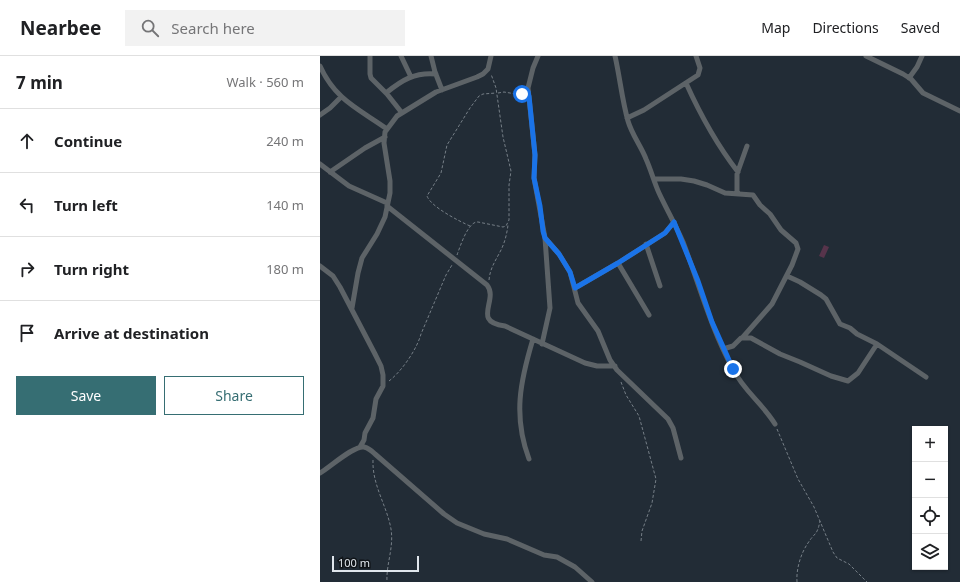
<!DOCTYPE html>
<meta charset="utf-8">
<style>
body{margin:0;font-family:"Noto Sans",sans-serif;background:#f2f2f2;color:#202124}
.controls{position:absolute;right:12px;bottom:12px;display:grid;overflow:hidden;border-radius:0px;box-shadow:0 1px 3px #0004}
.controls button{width:36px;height:36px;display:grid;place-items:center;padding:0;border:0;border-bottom:1px solid #e0e0e0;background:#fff;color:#202124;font:20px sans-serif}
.scale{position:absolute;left:12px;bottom:10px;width:87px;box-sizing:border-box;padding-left:4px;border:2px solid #e0e6ec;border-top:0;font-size:11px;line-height:14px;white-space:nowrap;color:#e0e6ec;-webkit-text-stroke:3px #101418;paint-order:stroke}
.stop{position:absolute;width:12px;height:12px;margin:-9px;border:3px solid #1a73e8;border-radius:50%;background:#fff}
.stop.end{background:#1a73e8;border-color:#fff;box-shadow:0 1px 4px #0008}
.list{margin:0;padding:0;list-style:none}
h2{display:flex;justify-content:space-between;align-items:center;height:52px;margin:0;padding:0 16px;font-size:17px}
h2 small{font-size:13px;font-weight:400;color:#757577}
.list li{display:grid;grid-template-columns:26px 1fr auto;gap:12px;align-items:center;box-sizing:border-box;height:64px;padding:0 16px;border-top:1px solid #e0e0e0}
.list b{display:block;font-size:15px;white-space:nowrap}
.list em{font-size:13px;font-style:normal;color:#757577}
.actions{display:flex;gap:8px;padding:12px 16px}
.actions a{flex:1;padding:9px 0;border:1px solid #366e73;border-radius:0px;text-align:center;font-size:14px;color:#366e73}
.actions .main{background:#366e73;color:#fff}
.icon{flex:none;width:22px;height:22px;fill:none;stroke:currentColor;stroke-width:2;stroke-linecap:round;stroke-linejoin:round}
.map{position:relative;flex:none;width:640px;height:526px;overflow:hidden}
header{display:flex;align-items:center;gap:24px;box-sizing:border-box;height:56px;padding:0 20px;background:#fff;border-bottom:1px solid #e0e0e0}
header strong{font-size:19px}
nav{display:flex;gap:22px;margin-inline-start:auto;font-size:14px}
.search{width:280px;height:36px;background:#f2f2f2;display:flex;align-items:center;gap:10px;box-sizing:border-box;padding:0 14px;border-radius:0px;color:#757577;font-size:15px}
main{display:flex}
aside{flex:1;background:#fff}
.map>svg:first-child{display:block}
</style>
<header>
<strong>Nearbee</strong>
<div class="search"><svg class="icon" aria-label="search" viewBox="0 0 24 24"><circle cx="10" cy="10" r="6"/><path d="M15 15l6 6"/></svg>Search here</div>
<nav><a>Map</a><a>Directions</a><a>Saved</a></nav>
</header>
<main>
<aside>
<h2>7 min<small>Walk · 560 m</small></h2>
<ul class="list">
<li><svg class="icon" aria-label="ahead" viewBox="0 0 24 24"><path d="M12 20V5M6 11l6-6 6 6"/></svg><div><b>Continue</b></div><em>240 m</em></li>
<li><svg class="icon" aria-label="left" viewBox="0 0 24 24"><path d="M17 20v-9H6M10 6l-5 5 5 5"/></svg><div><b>Turn left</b></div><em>140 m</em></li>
<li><svg class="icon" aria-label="right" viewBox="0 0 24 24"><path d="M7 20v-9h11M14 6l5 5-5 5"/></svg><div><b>Turn right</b></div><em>180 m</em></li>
<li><svg class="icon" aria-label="arrive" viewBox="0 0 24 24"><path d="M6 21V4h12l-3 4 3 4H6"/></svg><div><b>Arrive at destination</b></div></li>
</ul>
<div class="actions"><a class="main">Save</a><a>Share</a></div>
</aside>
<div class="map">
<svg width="640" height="526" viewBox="0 0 640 526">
<rect width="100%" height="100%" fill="#222c36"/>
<!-- building -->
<path fill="#57344b" d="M504,189L509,191L504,202L499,200Z"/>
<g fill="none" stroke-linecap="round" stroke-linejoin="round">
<!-- path -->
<path stroke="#767f87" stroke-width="1" stroke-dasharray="3 2" stroke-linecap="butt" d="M178,37L184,36L202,39
M150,170C139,165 111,151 107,140L121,117L127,89L150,52L159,40L163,38L176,37
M137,199C140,191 148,165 158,166L183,171L186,170L189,164V129L191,115L183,81L176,32L171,18
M169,224C170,212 176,204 181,194C185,186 187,177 188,169
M69,325C82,315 97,293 101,278L126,219L132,209
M301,326L306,339L319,360L336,423L332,447L322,475L321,485
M457,373L478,423L494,451L513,496L517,502L529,508L547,526
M53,404C52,429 67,450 71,473C74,492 66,508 67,526
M477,526C476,513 481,497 488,487C495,476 497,480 500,465"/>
<!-- street -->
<path stroke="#5d6367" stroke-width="5" d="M50,0V18L51,22L67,38L82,57
M81,0L91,21
M111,0L115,16L122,34
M218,0L213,12L208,32L215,99L214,122L225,182L239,198L250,216L258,247L278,275L290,304L297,314L348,363L353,372L361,402
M295,0C300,22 302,44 308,65C312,79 321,90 326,103C331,114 334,126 339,137C347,154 356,170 363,186C379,228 391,273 413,313C423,334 443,348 455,368
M546,0L583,18L591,23L603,37L640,55
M0,10C15,44 39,53 67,73
M589,22L597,11L602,0
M366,27C380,58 397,89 418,116
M66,37C82,24 95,16 116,18
M0,59L10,52L21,41
M307,62L324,54L378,19L380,12L376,0
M0,108L29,130L67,147
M10,116L45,92L65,81
M334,123H361L374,125L387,129L405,137L433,139L440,149L450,158L461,174L476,187L478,193L472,209L452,248L423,281
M417,138V118L427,90
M67,150L167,229C179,244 151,266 185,270L265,307L277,310H295
M326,188L340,230
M298,207L329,259
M0,210L13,220L20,231L55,298L61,310L63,319V330L56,343L53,362L45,377L44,384L40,391
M467,220L480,226L501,239L506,243L520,268L530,272L537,278L557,288L606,321
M255,232L298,207L345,177L354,166
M32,252L38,217L42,202L57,178L65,161L70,137V125L64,87L65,76L77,60L116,36L157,21L163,18L168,13L171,0
M222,288L230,252L225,182
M403,293L413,290L421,282H431L460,298L480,306L511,320L528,325L538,317L557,288
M209,403C193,360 200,326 213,283
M0,417C9,412 34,389 44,391C48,392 52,395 55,398L124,458L137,467L164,478L187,483L224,499L237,501L255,511L272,526"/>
</g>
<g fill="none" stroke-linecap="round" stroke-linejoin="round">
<!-- route -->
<path stroke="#1a73e8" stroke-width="5" d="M202,38L209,40L215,99L214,122L220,150L223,175L225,182L239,198L250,216L255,232L298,207L345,177L354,166L378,225L392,266L413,313"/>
</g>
</svg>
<div class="controls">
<button>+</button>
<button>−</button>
<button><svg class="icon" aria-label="locate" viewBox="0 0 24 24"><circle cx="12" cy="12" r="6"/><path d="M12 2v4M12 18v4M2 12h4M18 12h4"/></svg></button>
<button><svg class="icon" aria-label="layers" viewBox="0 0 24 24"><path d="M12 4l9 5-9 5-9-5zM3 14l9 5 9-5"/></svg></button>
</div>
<div class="scale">100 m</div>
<div class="stop" style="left:202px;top:38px"></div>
<div class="stop end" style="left:413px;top:313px"></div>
</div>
</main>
